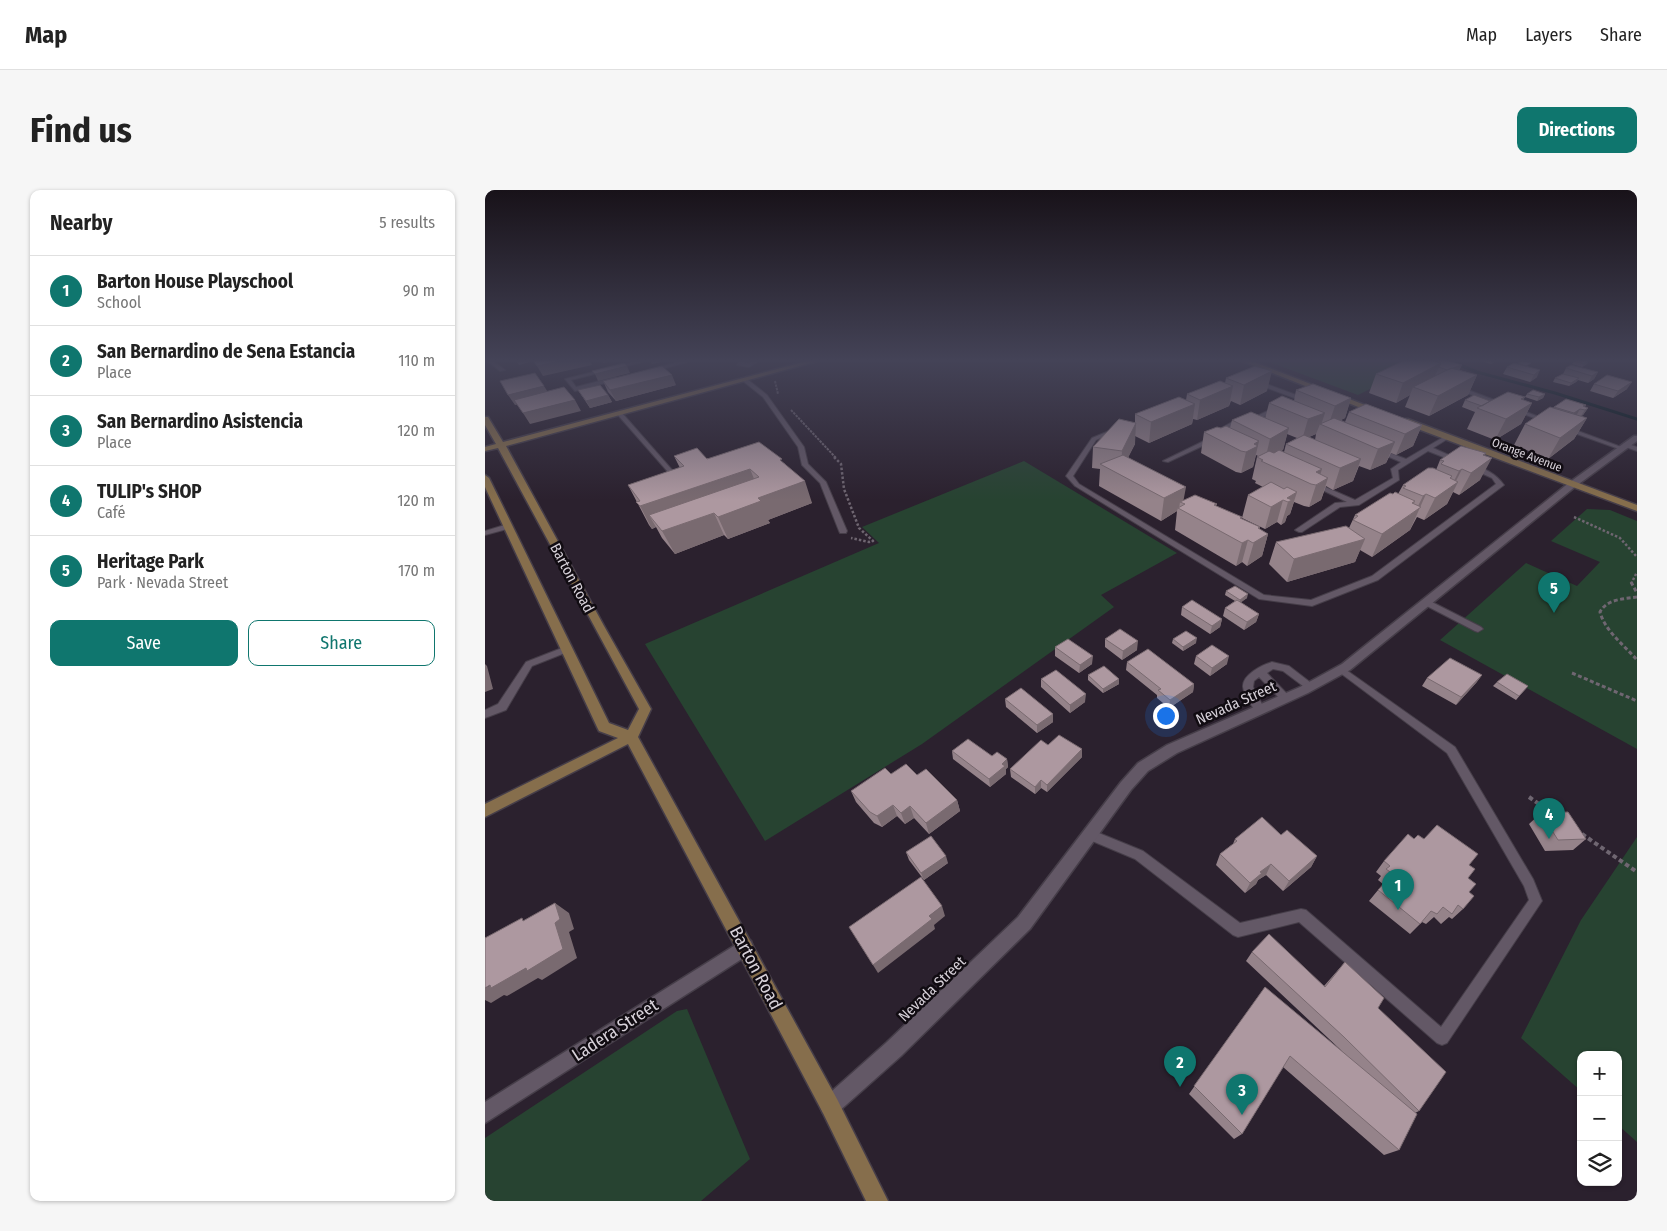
<!DOCTYPE html>
<meta charset="utf-8">
<style>
body{margin:0;font-family:"Fira Sans Condensed",sans-serif;background:#f6f6f6;color:#222}
.controls{position:absolute;right:15px;bottom:15px;display:grid;overflow:hidden;border-radius:10px;box-shadow:0 1px 4px #0004}
.controls button{width:45px;height:45px;display:grid;place-items:center;padding:0;border:0;border-bottom:1px solid #e0e0e0;background:#fff;color:#222;font:25px sans-serif}
.you{position:absolute;left:680px;top:525px;width:18px;height:18px;margin:-12px;border:4px solid #fff;border-radius:50%;background:#1a73e8;box-shadow:0 0 0 8px #1a73e833}
.badge{display:grid;place-items:center;width:32px;height:32px;border-radius:50%;background:#0f766e;color:#fff;font-size:16px;font-weight:700}
.pin{position:absolute;translate:-50% -41px;filter:drop-shadow(0 1px 2px #0008)}
.pin::after{content:'';position:absolute;top:26px;width:18px;height:15px;background:inherit;clip-path:polygon(0 0,100% 0,50% 100%)}
.list{margin:0;padding:0;list-style:none}
h2{display:flex;justify-content:space-between;align-items:center;height:65px;margin:0;padding:0 20px;font-size:21px}
h2 small{font-size:16px;font-weight:400;color:#767676}
.list li{display:grid;grid-template-columns:32px 1fr auto;gap:15px;align-items:center;box-sizing:border-box;height:70px;padding:0 20px;border-top:1px solid #e0e0e0}
.list b{display:block;font-size:19px;white-space:nowrap}
.list p{margin:0;font-size:16px;white-space:nowrap;color:#767676}
.list em{font-size:16px;font-style:normal;color:#767676}
.actions{display:flex;gap:10px;padding:15px 20px}
.actions a{flex:1;padding:11px 0;border:1px solid #0f766e;border-radius:10px;text-align:center;font-size:18px;color:#0f766e}
.actions .main{background:#0f766e;color:#fff}
.icon{flex:none;width:28px;height:28px;fill:none;stroke:currentColor;stroke-width:2;stroke-linecap:round;stroke-linejoin:round}
.map{position:relative;flex:none;width:1152px;height:1011px;overflow:hidden;border-radius:10px}
header{display:flex;align-items:center;gap:30px;box-sizing:border-box;height:70px;padding:0 25px;background:#fff;border-bottom:1px solid #e0e0e0}
header strong{font-size:24px}
nav{display:flex;gap:28px;margin-inline-start:auto;font-size:18px}
.intro{display:flex;align-items:center;justify-content:space-between;box-sizing:border-box;height:120px;padding:0 30px}
h1{margin:0;font-size:35px}
.button{padding:12px 22px;border-radius:10px;background:#0f766e;color:#fff;font-size:18px;font-weight:700}
main{display:flex;gap:30px;padding:0 30px}
aside{flex:1;background:#fff;border-radius:10px;box-shadow:0 1px 4px #0004}
.map>svg:first-child{display:block}
</style>
<header>
<strong>Map</strong>
<nav><a>Map</a><a>Layers</a><a>Share</a></nav>
</header>
<div class="intro"><h1>Find us</h1><a class="button">Directions</a></div>
<main>
<aside>
<h2>Nearby<small>5 results</small></h2>
<ul class="list">
<li><span class="badge">1</span><div><b>Barton House Playschool</b><p>School</p></div><em>90 m</em></li>
<li><span class="badge">2</span><div><b>San Bernardino de Sena Estancia</b><p>Place</p></div><em>110 m</em></li>
<li><span class="badge">3</span><div><b>San Bernardino Asistencia</b><p>Place</p></div><em>120 m</em></li>
<li><span class="badge">4</span><div><b>TULIP's SHOP</b><p>Café</p></div><em>120 m</em></li>
<li><span class="badge">5</span><div><b>Heritage Park</b><p>Park · Nevada Street</p></div><em>170 m</em></li>
</ul>
<div class="actions"><a class="main">Save</a><a>Share</a></div>
</aside>
<div class="map">
<svg width="1152" height="1011" viewBox="0 0 1152 1011">
<rect width="100%" height="100%" fill="#2b212e"/>
<!-- green -->
<path fill="#274331" d="M792,169H940L919,182L873,205L784,172Z
M539,271L692,363L616,405L629,417L437,554L280,651L160,454L394,353L377,337Z
M1102,319L1125,320L1152,331V559L955,450L1041,373L1092,396L1115,372L1066,351Z
M1152,647V952L1133,935V865H1096V901L1036,848L1096,730Z
M202,819L265,969L216,1011H0V948L192,821Z"/>
<g fill="none" stroke-linecap="round" stroke-linejoin="round">
<!-- stream -->
<path stroke="#001519" stroke-width="3" d="M960,169L992,182L1070,203L1152,229"/>
<!-- lane casing -->
<g stroke="#463e49" stroke-width="2">
<path id="lane" d="M0,169H5L20,180L15,181Z
M160,169H169L86,190L91,197L130,187L132,188V190L90,201L80,189Z
M204,169H213L166,182L163,180Z
M256,169H272L274,171L264,177L252,175ZM261,171H268L263,173H259Z
M258,189H262L282,205L319,257L323,274L341,292L362,341L361,343H355L354,341L335,293L317,275L313,257L278,207L258,191Z
M771,190L814,206L822,203L825,205L816,209H812L769,193L768,192Z
M971,197H975L1065,231L1060,232L971,199Z
M793,216L795,217V219L777,228L759,230L729,247L726,252L683,272L678,271L721,250L724,245L756,227L774,225Z
M133,223H137L195,289V291H191L133,225Z
M1078,237H1082L1139,258L1134,259L1078,239Z
M629,239L634,240L611,250L588,286L594,294L779,405L826,410L887,386L1011,294L1007,288L985,278V276C997,275 1012,285 1019,295L893,390L827,416L774,409L590,296L582,287L581,286L607,248Z
M962,245L964,246V248L948,258L975,270V272H971L943,261L913,280L914,290L874,315L855,317L817,342H814L810,340L850,313L862,312L827,295V293H831L870,310L908,288L906,279L916,272L890,261V259H894L921,269Z
M1140,253L1152,257V261L1138,256V254Z
M23,334L27,336L26,338L0,345V341Z
M941,409L996,437L998,439L993,442L990,441L938,414L937,412L938,410Z
M82,456L85,457L87,459L85,461L47,476L21,520L0,528V520L13,514L41,472Z
M787,472L804,476L830,496L825,500L822,499L798,481L788,479L782,483L806,508L801,512L797,511L774,487L769,491L768,497L780,520L779,523H771C767,515 759,506 758,497C757,485 777,475 787,472Z
M857,477L970,557L1048,689L1057,711L962,853L957,855L952,853L814,732L753,747L748,745L650,669L600,648L598,644L600,640L604,639L658,661L755,733L816,719L821,720L956,837L1044,710L1039,696L962,563L854,482L852,480Z"/>
</g>
<!-- street casing -->
<g stroke="#463e49" stroke-width="3">
<path id="street" d="M1149,246H1152V251L1091,296L865,480L823,503L692,563L663,581L646,600L545,739L416,866L352,923L345,926L338,923L335,916L338,909L402,852L533,727L636,592L653,573L682,555L815,497L857,474L1085,292Z
M260,749L266,751L268,757L266,763L0,933V912Z"/>
</g>
<!-- secondary casing -->
<g stroke="#463e49" stroke-width="3">
<path id="secondary" d="M330,169H340L21,256L119,436L166,519L153,547L352,909L403,1011H381L338,923L143,554L0,627V614L133,548L114,541L112,537L0,297V285L4,288L124,533L143,540L154,519L13,258L0,261V257L11,254L0,235V227H3L18,252Z
M752,169H761L898,222L891,224Z
M917,229H923L1152,315V321L917,233Z"/>
</g>
<!-- path-far3 -->
<path stroke="#6f6671" stroke-width="2" stroke-dasharray="2.5 1" stroke-linecap="butt" d="M290,191L293,204
M306,220L351,268"/>
<!-- path-far2 -->
<path stroke="#6f6671" stroke-width="2.5" stroke-dasharray="2.5 2" stroke-linecap="butt" d="M349,267L356,274L359,299L374,338L388,351L384,352L366,348
M1089,327L1135,348L1152,367
M1146,394L1152,382"/>
<!-- path-far1 -->
<path stroke="#6f6671" stroke-width="3" stroke-dasharray="4 2.5" stroke-linecap="butt" d="M1146,392L1152,403
M1152,407C1138,409 1122,409 1115,422C1120,441 1139,455 1152,470
M1087,483L1152,511"/>
<!-- path -->
<path stroke="#6f6671" stroke-width="4" stroke-dasharray="4.5 3" stroke-linecap="butt" d="M1044,607L1067,623
M1097,644L1152,682"/>
<!-- lane -->
<use href="#lane" fill="#635866" fill-rule="evenodd"/>
<!-- street -->
<use href="#street" fill="#635866" fill-rule="evenodd"/>
<!-- secondary -->
<use href="#secondary" fill="#866e4c" fill-rule="evenodd"/>
</g>
<!-- wall -->
<path fill="#95838a" fill-rule="evenodd" d="M922,169L974,180L992,185L983,205L944,226L920,217L925,205L911,213L884,203L891,184Z
M997,169H1013L1012,170L1006,174L996,171Z
M1089,171L1102,174L1097,177L1087,174Z
M1044,176L1043,177L1052,187L1045,192L1018,184L1022,177Z
M1081,178L1113,182L1109,189L1103,193L1093,190L1091,192L1084,196L1068,192L1070,188L1078,184Z
M741,188L782,201L755,215L746,211L744,216L712,230L708,229L707,234L664,253L650,246V254L643,267L698,310L732,314L731,316L756,329L775,337L774,339L783,344L777,366L762,376L757,372L751,376L690,340L692,321L676,331L614,296L615,279L607,278L608,257L650,232V224L701,210L702,204L740,193Z
M118,191L191,195L131,211L123,202Z
M1109,194L1142,199L1128,208L1105,201Z
M93,200L123,205L127,212L105,218Z
M811,200L866,208L860,228L856,230L860,232L864,222L937,235L928,256L911,265L906,263L901,273L885,280L874,276L868,291L848,300L841,296L836,310L824,317L819,316L809,312L805,324L802,326L800,332L796,335L792,332L780,339L757,328L763,305L778,297L770,293L771,291L767,289L772,267L773,266L771,265L768,277L756,283L751,282L716,263L719,242L736,238H745L747,230L780,229L784,213L809,211ZM802,244L812,248L801,254L799,262L796,261L798,260ZM831,244L830,250L824,247Z
M1042,204H1060L1058,208L1052,211L1040,207Z
M980,210L1005,211L1038,210L1047,213L1036,234L1010,250L982,239L990,222L977,217Z
M1101,215L1099,217L1103,218L1098,225L1096,226L1102,228L1089,249L1063,269L1029,255L1040,234L1068,218L1069,217Z
M189,266L299,273L327,313L283,330L285,333L243,349L239,345L190,364L177,348L171,337L167,339L164,335L143,295L195,278Z
M1000,266L995,290L974,305L968,302L962,314L939,330L932,327L925,340L887,367L875,360L870,372L802,392L784,374L791,352L864,338L870,325L908,304H913L918,295L951,280L955,270Z
M741,401L762,408L755,412L774,424L771,432L759,440L738,426L740,418L750,411L740,405Z
M697,417L737,429L735,437L725,444L696,425Z
M620,449L652,460L637,470L620,457Z
M688,449L711,453L698,461L687,453Z
M570,457L607,474L594,483L570,466Z
M711,466L742,474L725,486L709,474Z
M642,472L709,494L708,502L684,518L672,508V505L641,480Z
M603,485L634,494L618,503L603,490Z
M997,485L991,493L971,515L937,496L942,488Z
M556,489L600,512L585,523L556,497Z
M1012,492L1043,496L1031,510L1008,496Z
M520,509L568,524V532L552,543L521,517Z
M563,555L597,559V567L562,602L556,598L550,604L526,587L525,579Z
M467,561L507,566L522,569L523,577L521,579V584L505,597L468,569Z
M406,584L432,585L472,610L475,621L444,644L429,628L420,634L412,626L397,637L389,633L371,612L366,601Z
M1056,623L1101,649L1088,660L1060,661L1044,634Z
M796,645L832,666L826,677L798,701L781,685L773,690L771,694L760,703L731,675L735,664L748,654L750,649Z
M929,649H939L984,675L983,688L984,702L978,719L967,729L964,727L956,734L949,727L941,734L937,732L925,744L884,711L898,694L893,690L896,686L891,682L899,671Z
M421,662L463,673L439,690L424,670Z
M767,762L839,796L860,772L893,818L934,921L930,923L914,960L899,965L798,877L757,944L749,949L704,904L780,797L859,863L761,771Z"/>
<!-- shaded-wall -->
<path fill="#796a70" d="M25,169H30L31,171L27,172Z
M30,169H47L48,171L34,175Z
M84,169H104L107,175L58,186L52,176Z
M116,169H137L118,173Z
M165,169H189L167,174Z
M1010,169H1013L1012,170L1006,174L1007,170Z
M1104,171L1102,174L1097,177L1099,174Z
M956,173L947,192L928,197L925,205L911,213L918,193Z
M977,175L974,181L962,180Z
M142,176L145,183L113,191L110,184Z
M1055,180L1052,187L1045,192L1049,185Z
M787,181L782,201L755,215L759,195Z
M1113,182L1109,189L1103,193L1107,186Z
M187,185L191,195L131,211L125,200Z
M992,185L983,205L944,226L953,206Z
M1094,188L1091,192L1084,196L1086,193Z
M1147,192L1142,199L1128,208L1133,201Z
M59,196L66,207L30,215L23,205Z
M748,196L744,216L712,230L715,210Z
M1060,204L1058,208L1052,211L1054,207Z
M123,205L127,212L105,218L101,211Z
M1040,207L1032,222L1047,213L1036,234L1010,250L1021,229L1036,209Z
M866,208L860,228L843,236L850,216Z
M90,210L96,221L45,234L38,223Z
M710,214L707,234L664,253L666,232Z
M1103,218L1098,225L1095,227L1100,220Z
M1095,219L1091,226L1085,230L1089,223Z
M840,223L836,235L835,234L831,244L817,250L823,229Z
M1102,228L1089,249L1063,269L1075,248Z
M651,233L650,254L636,282L637,261Z
M937,235L928,256L911,265L920,244Z
M804,238L798,260L780,270L785,249Z
M774,251L768,277L756,283L761,262L769,254Z
M910,252L901,273L885,280L893,259Z
M1001,263L994,277L1007,268L995,290L974,305L986,283L998,265Z
M876,269L868,291L848,300L855,278Z
M265,279L274,301L164,325L171,337L167,339L155,316Z
M837,279L832,295L843,288L836,310L824,317L831,295V282Z
M977,279L969,295L973,292L962,314L939,330L950,308L965,288L967,286L960,301L966,297L974,281Z
M320,291L327,313L283,330L285,333L243,349L233,327L273,308Z
M701,297L698,313L695,312L694,319L693,318L692,321L676,331L679,308Z
M812,302L805,324L802,326L800,332L796,335L803,312L802,308Z
M941,304L925,340L887,367L897,344L927,313L930,311L924,326L931,320L938,306Z
M798,310L792,332L780,339L786,317Z
M229,323L239,345L190,364L177,341Z
M775,337L771,351L783,344L777,366L762,376L773,338Z
M880,349L870,372L802,392L809,369Z
M763,350L757,372L751,376L757,353Z
M763,404L762,408L754,414L755,410Z
M774,424L771,432L759,440L762,432Z
M737,429L735,437L725,444L727,436Z
M712,448L711,453L698,461V457Z
M653,451L652,460L637,470L638,461Z
M608,466L607,474L594,483L595,475Z
M744,466L742,474L725,486L727,478Z
M0,474L2,476L8,499L0,502Z
M997,485L991,493L971,515L976,507Z
M634,489V494L618,503V499Z
M709,494L708,502L684,518L685,510Z
M601,504L600,512L585,523V515Z
M568,524V532L552,543V535Z
M597,559V567L562,602V595Z
M522,569L523,577L521,579V584L505,597L504,589L517,574Z
M556,590V598L550,604V597Z
M472,610L475,621L444,644L441,633Z
M408,615L412,626L397,637L392,626Z
M425,616L429,628L420,634L416,623Z
M461,666L463,673L439,690L436,683Z
M832,666L826,677L798,701L804,691Z
M786,674L781,685L773,690L771,694L760,703L765,693L775,682Z
M70,713L84,723L89,739L84,742L92,768L57,790L53,788L22,806L19,805L6,813L0,810V798L41,778L70,733Z
M457,716L460,726L449,735L450,739L393,783L388,775L444,726Z"/>
<!-- building -->
<path fill="#ad98a0" stroke="#796a70" d="M47,169H84L52,176Z
M922,169H943L956,173L918,193L891,184Z
M943,169H958L977,175L962,180L954,177L956,173Z
M1092,169H1097L1104,171L1099,174L1089,171Z
M1038,171L1046,173L1041,176L1033,173Z
M139,173L142,176L110,184L107,181Z
M1029,173L1055,180L1049,185L1022,177Z
M1086,175L1113,182L1107,186L1081,178Z
M177,176L187,185L125,200L118,191Z
M770,176L787,181L759,195L741,188Z
M966,178L992,185L953,206L928,197Z
M50,183L59,196L23,205L15,191Z
M1078,184L1094,188L1086,193L1070,188Z
M1122,185L1147,192L1133,201L1109,194Z
M735,191L748,196L715,210L702,204Z
M828,194L866,208L850,216L811,200Z
M115,195L123,205L101,211L93,200Z
M79,197L90,210L38,223L29,210Z
M1048,200L1060,204L1054,207L1042,204Z
M1023,202L1040,207L1036,209L1047,213L1021,229L992,218Z
M989,205L1005,211L997,216L980,210Z
M797,206L840,223L823,229L784,213Z
M694,207L710,214L666,232L650,224Z
M1081,209L1101,215L1098,216L1103,218L1100,220L1095,219L1089,223L1069,217Z
M881,214L937,235L920,244L864,222Z
M1065,217L1102,228L1075,248L1040,234Z
M766,222L804,238L785,249L747,230Z
M849,228L910,252L893,259L835,234Z
M634,229L651,233L637,261L608,257Z
M741,236L774,251L769,254L773,256L761,262L756,261L719,242L732,237L736,238Z
M819,245L876,269L855,278L801,254Z
M274,252L297,269L295,270L320,291L273,308L276,311L233,327L229,323L177,341L164,325L274,287L265,279L155,316L151,312L155,311L143,295L199,276L189,266L212,258L222,269Z
M976,256L1001,263L998,265L1007,268L986,283L977,279L974,281L956,274L959,271L955,270Z
M794,260L837,279L831,282L843,288L831,295L826,294L776,271L778,270L772,267L784,261L789,263Z
M638,265L701,297L679,308L615,274Z
M943,278H948L967,286L965,288L973,292L950,308L941,304L938,306L918,298L921,296L918,295Z
M786,292L799,299L802,297L812,302L802,308L807,310L803,312L798,310L786,317L763,305Z
M910,302L930,311L927,313L936,317L897,344L868,330L873,326L870,325L905,303L908,304Z
M710,305L732,314L729,315L757,327L755,328L775,337L773,338L783,344L768,353L763,350L757,353L693,318L700,314L695,312Z
M861,336L880,349L809,369L791,352Z
M750,396L763,404L755,410L741,401Z
M707,410L737,429L727,436L697,417Z
M752,410L774,424L762,432L740,418Z
M635,439L653,451L638,461L620,449Z
M701,441L712,448L698,457L688,449Z
M583,449L608,466L595,475L570,457Z
M727,455L744,466L727,478L711,466Z
M663,459L709,494L685,510L673,500L676,499L642,472Z
M965,468L997,485L976,507L942,488Z
M619,476L634,489L618,499L603,485Z
M571,480L601,504L585,515L556,489Z
M1022,484L1043,496L1034,506L1012,492Z
M536,498L568,524L552,535L520,509Z
M574,545L597,559L562,595L556,590L550,597L525,579L556,550L563,555Z
M483,549L507,566L512,562L522,569L517,574L520,576L504,589L467,561Z
M421,574L432,585L441,579L472,610L441,633L425,616L416,623L408,615L392,626L385,622L366,601L400,578L406,584Z
M1083,622L1101,649L1073,650L1056,623Z
M777,627L796,645L802,640L832,666L804,691L786,674L775,682L777,683L765,693L735,664L752,651L750,649Z
M952,635L993,664L984,675L990,679L983,688L991,694L984,702L989,706L978,719L973,715L967,724L958,717L952,724L946,721L935,734L893,700L908,684L901,679L905,676L899,671L923,644L929,649L933,645L939,649Z
M446,646L461,666L436,683L421,662Z
M436,687L457,716L444,726L447,729L388,775L364,737Z
M70,713L75,729L70,733L78,759L42,781L41,778L6,798L5,795L0,798V748L37,728L38,731Z
M784,744L840,797L860,772L899,808L893,818L961,882L934,921L859,847L767,762Z
M780,797L932,924L914,960L805,866L757,944L709,896Z"/>
<!-- sky -->
<linearGradient id="sky" x2="0" y2="1"><stop stop-color="#181219"/><stop offset="0.55" stop-color="#444357"/><stop offset="1" stop-color="#444357" stop-opacity="0"/></linearGradient>
<rect width="1152" height="310" fill="url(#sky)"/>
<g text-anchor="middle" stroke-width="5" stroke-linejoin="round" paint-order="stroke">
<!-- far-street labels -->
<g font-size="12" fill="#d7d1d9" stroke="#110c12">
<text transform="translate(1042 265) rotate(21)" y="4">Orange Avenue</text>
</g>
<!-- street labels -->
<g font-size="15" fill="#d7d1d9" stroke="#110c12">
<text transform="translate(87 388) rotate(62)" y="5">Barton Road</text>
<text transform="translate(751 513) rotate(-24)" y="5">Nevada Street</text>
<text transform="translate(447 799) rotate(-44)" y="5">Nevada Street</text>
</g>
<!-- near-street labels -->
<g font-size="18" fill="#d7d1d9" stroke="#110c12">
<text transform="translate(271 778) rotate(62)" y="6">Barton Road</text>
<text transform="translate(130 840) rotate(-33)" y="6">Ladera Street</text>
</g>
</g>
</svg>
<div class="controls">
<button>+</button>
<button>−</button>
<button><svg class="icon" aria-label="layers" viewBox="0 0 24 24"><path d="M12 4l9 5-9 5-9-5zM3 14l9 5 9-5"/></svg></button>
</div>
<div class="you"></div>
<div class="pin badge" style="left:913px;top:720px">1</div>
<div class="pin badge" style="left:695px;top:897px">2</div>
<div class="pin badge" style="left:757px;top:925px">3</div>
<div class="pin badge" style="left:1064px;top:649px">4</div>
<div class="pin badge" style="left:1069px;top:423px">5</div>
</div>
</main>
